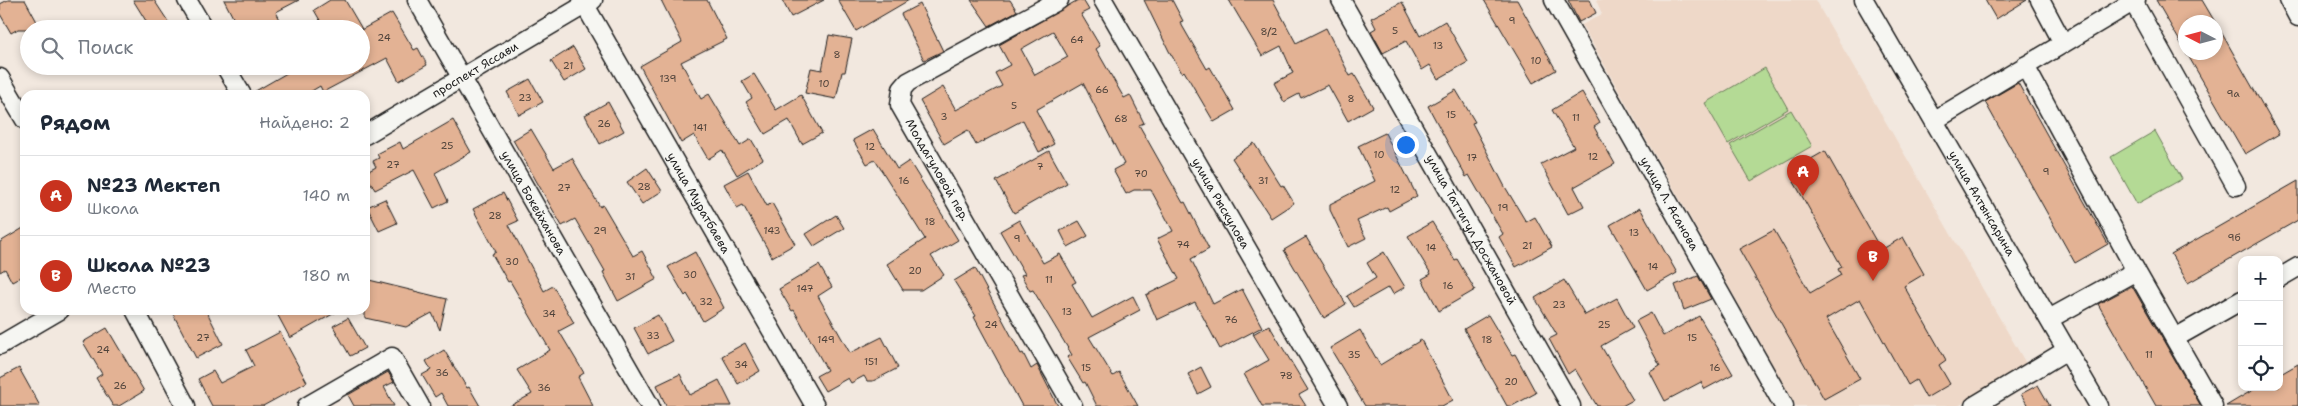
<!DOCTYPE html>
<html lang="ru">
<meta charset="utf-8">
<style>
body{margin:0;font-family:"Shantell Sans",sans-serif;background:#f2f2f3;color:#1f2937}
.controls{position:absolute;right:15px;bottom:15px;display:grid;overflow:hidden;border-radius:10px;box-shadow:0 2px 8px #0003}
.controls button{width:45px;height:45px;display:grid;place-items:center;padding:0;border:0;border-bottom:1px solid #e0e1e3;background:#fff;color:#1f2937;font:25px sans-serif}
.compass{position:absolute;left:2178px;top:15px;width:45px;height:45px;border-radius:50%;background:#fff;box-shadow:0 2px 8px #0003;rotate:276deg}
.you{position:absolute;left:1405px;top:144px;width:18px;height:18px;margin:-12px;border:4px solid #fff;border-radius:50%;background:#1a73e8;box-shadow:0 0 0 8px #1a73e833}
.badge{display:grid;place-items:center;width:32px;height:32px;border-radius:50%;background:#c8321e;color:#fff;font-size:16px;font-weight:700}
.pin{position:absolute;translate:-50% -41px;filter:drop-shadow(0 1px 2px #0008)}
.pin::after{content:'';position:absolute;top:26px;width:18px;height:15px;background:inherit;clip-path:polygon(0 0,100% 0,50% 100%)}
.list{margin:0;padding:0;list-style:none}
h2{display:flex;justify-content:space-between;align-items:center;height:65px;margin:0;padding:0 20px;font-size:21px}
h2 small{font-size:16px;font-weight:400;color:#747a83}
.list li{display:grid;grid-template-columns:32px 1fr auto;gap:15px;align-items:center;box-sizing:border-box;height:80px;padding:0 20px;border-top:1px solid #e0e1e3}
.list b{display:block;font-size:19px;white-space:nowrap}
.list p{margin:0;font-size:16px;white-space:nowrap;color:#747a83}
.list em{font-size:16px;font-style:normal;color:#747a83}
.icon{flex:none;width:28px;height:28px;fill:none;stroke:currentColor;stroke-width:2;stroke-linecap:round;stroke-linejoin:round}
.map{position:relative;flex:none;width:2298px;height:406px;overflow:hidden}
.search{position:absolute;background:#fff;box-shadow:0 2px 8px #0003;left:20px;top:20px;width:350px;height:55px;display:flex;align-items:center;gap:12px;box-sizing:border-box;padding:0 18px;border-radius:28px;color:#747a83;font-size:19px}
.panel{position:absolute;background:#fff;box-shadow:0 2px 8px #0003;left:20px;top:90px;width:350px;height:225px;border-radius:15px}
.map>svg:first-child{display:block}
</style>
<div class="map">
<svg width="2298" height="406" viewBox="0 0 2298 406">
<rect width="100%" height="100%" fill="#f2e8df"/>
<filter id="ink" filterUnits="userSpaceOnUse"><feTurbulence type="fractalNoise" baseFrequency=".02" numOctaves="2"/><feDisplacementMap in="SourceGraphic" scale="10" xChannelSelector="R" yChannelSelector="G"/><feConvolveMatrix kernelMatrix="1 2 1 2 8 2 1 2 1" color-interpolation-filters="sRGB"/></filter>
<g filter="url(#ink)">
<!-- built -->
<path fill="#eed8c8" d="M1596,0H1815L2028,367L1958,406H1796L1582,25L1602,14Z"/>
<!-- green -->
<path fill="#b4da95" stroke="#687b58" d="M1765,68L1788,109L1728,144L1705,103Z
M1791,110L1812,146L1751,181L1730,145Z
M2155,131L2182,179L2137,204L2111,157Z"/>
<!-- building -->
<path fill="#e3b294" stroke="#1c1c1c" fill-rule="evenodd" d="M8,0H25L41,29H18L11,33L0,14V4Z
M133,0H154L173,29H151Z
M224,0H299L276,12L285,29H239Z
M330,0H345L362,29H325L314,10Z
M661,0H707L727,39L681,62L701,99L709,94L740,146L751,139L763,159L737,175L722,150L708,159L694,135L681,143L640,66L682,42Z
M782,0H824L791,17Z
M838,0H909L856,31Z
M971,0H1010L1017,11L989,26Z
M1078,0H1083L1089,10L1081,14L1100,46L1096,49L1124,98L1130,95L1144,123L1139,125L1183,203L1185,202L1209,249L1191,259L1213,304L1242,289L1262,327L1220,349L1195,302L1157,320L1146,295L1179,279L1157,239L1173,231L1151,190H1134L1126,194L1113,170L1124,164L1083,83L1036,110L1054,144L1039,152L1023,120L976,145L968,130L944,144L920,101L943,87L956,110L1002,86L995,73L1010,65L999,45ZM1053,31L1068,57L1035,75L1021,49Z
M1144,0H1172L1183,21L1180,22L1207,69L1210,67L1235,110L1214,122L1184,71L1182,73L1169,51Z
M1229,0H1273L1296,43L1326,28L1350,76L1354,74L1373,107L1348,121L1328,85L1301,98L1299,94L1284,102L1274,83L1293,73L1281,46L1262,56Z
M1484,0H1517L1556,70L1533,83Z
M1568,0H1590L1596,13L1579,22Z
M1985,0H2027L1996,19Z
M2156,0H2202L2215,22H2186V52Z
M1402,2L1420,36L1445,21L1468,62L1438,79L1430,65L1422,70L1406,41L1383,53L1371,31L1376,28L1371,18Z
M920,4L943,51L924,60L901,14Z
M392,13L414,50L418,48L427,65L399,81L387,58L323,92L320,86L305,95H253L252,93L299,66H361V30Z
M2216,23L2279,134L2245,154L2186,52H2216Z
M829,35L852,39L845,72H842L836,99L805,93L811,68L822,70Z
M573,47L586,69L564,82L551,61Z
M754,74L776,110L801,95L822,133L802,144L789,120L765,134L746,102L752,98L742,81Z
M530,79L543,102L519,115L507,92Z
M2018,83L2108,244L2075,263L1985,102Z
M1456,90L1475,122L1472,123L1504,185L1526,222L1535,217L1552,247L1516,267L1499,237L1503,234L1469,175L1466,177L1428,106Z
M1582,92L1600,123L1594,127L1615,164L1574,187L1584,206L1568,214L1541,164L1574,147L1552,110Z
M608,102L624,131L600,144L585,115Z
M453,120L471,152L435,173L448,201L434,208L414,170L375,190L365,173L376,167L373,161L379,158L377,154L400,142L403,149Z
M531,129L554,168L572,158L600,207L603,205L633,256L642,251L657,279L618,301L603,272L605,271L575,219L562,226L513,140Z
M873,129L897,169L909,161L958,240L931,256L944,275L921,290H903L887,264L925,239L875,160L867,164L853,140Z
M1385,133L1417,196L1389,211L1387,207L1357,221L1366,238L1348,247L1330,210V204L1375,181L1358,146Z
M1254,143L1281,186L1283,185L1294,203L1271,218L1232,158Z
M1049,151L1067,183L1014,213L996,181Z
M1825,151L1881,250L1903,237L1924,274L1904,286L1946,360L1939,365L1950,384L1926,398L1916,380L1908,385L1860,299L1826,319L1860,379L1824,399L1739,249L1774,230L1810,293L1841,275L1838,269L1842,267L1794,182L1805,175L1799,166Z
M647,168L662,191L642,204L627,182Z
M748,171L767,206L772,203L795,244L772,257L743,205L737,208L724,184Z
M2298,181V220L2188,283L2171,254Z
M503,193L518,221L509,225L544,291L553,286L574,323L559,331L584,373L578,377L593,406H510L532,394L517,370L550,350L510,281L508,282L492,254L496,252L473,209Z
M385,199L397,223L379,231L367,207Z
M1640,208L1677,273L1647,290L1610,225Z
M836,215L844,228L814,246L806,234Z
M1019,220L1043,263L1060,254L1076,282L1072,284L1092,318L1133,296L1140,310L1089,337L1113,376L1119,372L1138,406H1097L1085,382L1083,383L1067,357L1072,355L1033,290L1030,291L1021,275L1025,274L1000,231Z
M1079,221L1088,236L1068,247L1060,231Z
M1432,222L1455,260L1457,259L1475,290L1439,311L1422,279L1431,274L1408,236Z
M25,227V275L12,282L5,269L0,272V242Z
M1306,237L1346,304L1324,318L1284,250Z
M695,252L724,308L703,321L687,294L685,296L668,267Z
M1384,252L1405,287L1393,294L1389,287L1354,307L1347,296L1376,278L1367,263Z
M819,265L832,287L818,296L850,353L882,337L898,368L873,381H867L864,376L851,383L848,378L825,391L816,376L827,370L794,310L792,311L779,289Z
M975,268L1021,354L1023,353L1031,369L1037,365L1058,406H1022L974,317L976,316L954,281Z
M1698,276L1711,299L1684,310L1675,285Z
M369,280L447,299L440,330L432,313L406,327L365,318V297Z
M1564,280L1585,315L1617,298L1633,328L1601,346L1633,400L1622,406H1597L1575,369L1568,374L1549,339L1557,335L1535,298Z
M2132,286L2186,380L2201,406H2156L2098,304Z
M171,310H206L223,344L196,358Z
M275,310H340L290,338Z
M1651,313L1663,336L1699,316L1733,374L1705,389L1701,382L1665,401L1650,372L1660,366L1636,321Z
M658,315L672,341L648,354L634,328Z
M1488,315L1512,355L1515,354L1536,393L1512,406H1507L1464,329Z
M348,318L365,348L350,356L333,326Z
M1269,325L1308,390L1299,395L1306,406H1262L1244,374L1269,360L1253,334Z
M107,328L144,391L119,406H113L96,378L102,374L83,342Z
M1360,330L1380,365L1421,340L1453,400L1442,406H1365L1330,348Z
M280,332L307,382L263,406H212L198,379L213,371L220,383L254,366L246,350Z
M745,343L760,371L738,384L722,356Z
M444,350L467,388L469,387L480,406H448L441,393L435,397L422,375L431,370L426,361Z
M2298,364V406H2226L2258,387H2279V375Z
M1201,367L1211,387L1198,394L1188,374Z
M19,368L40,406H0V378Z
M388,372L394,382L384,387L394,406H354L348,395Z
M680,374L690,395L719,380L732,406H666L657,385Z
M2038,385L2050,406H2028L2021,394Z"/>
<g fill="none" stroke-linecap="round" stroke-linejoin="round">
<!-- minor casing -->
<g stroke="#1c1c1c" stroke-width="21">
<g id="minor">
<path d="M187,0L204,29"/>
<path id="s1" d="M417,0L650,406"/>
<path id="s2" d="M582,0L815,406"/>
<path id="s3" d="M1059,0L908,82L902,89L900,105L1073,406"/>
<path id="s4" d="M1103,0L1338,406"/>
<path id="s5" d="M1341,0L1571,406"/>
<path id="s6" d="M1554,0L1784,406"/>
<path id="s7" d="M1864,0L2099,406"/>
<path d="M2040,0L2063,43"/>
<path d="M2289,0L2298,17"/>
<path d="M2134,3L2236,186"/>
<path d="M225,66L242,95"/>
<path d="M2025,66L2136,271L2213,406"/>
<path d="M0,78L25,120"/>
<path d="M1935,120L2136,0"/>
<path id="s8" d="M365,135L593,0"/>
<path d="M2279,278L2298,267"/>
<path d="M135,310L186,406"/>
<path d="M2049,319L2136,271"/>
<path d="M2175,338L2242,300"/>
<path d="M0,345L60,310"/>
<path d="M307,406L392,357L420,406"/>
<path d="M1974,406L2067,350"/>
</g>
</g>
<!-- minor -->
<use href="#minor" stroke="#f6f6f2" stroke-width="18"/>
</g>
</g>
<g text-anchor="middle" stroke-width="4" stroke-linejoin="round" paint-order="stroke">
<!-- number labels -->
<g font-size="10" fill="#4e423a">
<text x="1512" y="24">9</text>
<text x="1395" y="34">5</text>
<text x="1269" y="35">8/2</text>
<text x="384" y="41">24</text>
<text x="1077" y="43">64</text>
<text x="1438" y="49">13</text>
<text x="837" y="58">8</text>
<text x="1536" y="64">10</text>
<text x="568" y="69">21</text>
<text x="668" y="82">139</text>
<text x="824" y="87">10</text>
<text x="1102" y="93">66</text>
<text x="2233" y="97">9а</text>
<text x="525" y="101">23</text>
<text x="1351" y="102">8</text>
<text x="1014" y="109">5</text>
<text x="1451" y="118">15</text>
<text x="944" y="120">3</text>
<text x="1576" y="121">11</text>
<text x="1121" y="122">68</text>
<text x="604" y="127">26</text>
<text x="700" y="131">141</text>
<text x="447" y="149">25</text>
<text x="870" y="150">12</text>
<text x="1379" y="158">10</text>
<text x="1593" y="160">12</text>
<text x="1472" y="161">17</text>
<text x="393" y="168">27</text>
<text x="1040" y="170">7</text>
<text x="2046" y="175">9</text>
<text x="1141" y="177">70</text>
<text x="904" y="184">16</text>
<text x="1263" y="184">31</text>
<text x="644" y="190">28</text>
<text x="564" y="191">27</text>
<text x="1395" y="193">12</text>
<text x="1503" y="211">19</text>
<text x="495" y="219">28</text>
<text x="930" y="225">18</text>
<text x="600" y="234">29</text>
<text x="772" y="234">143</text>
<text x="1634" y="236">13</text>
<text x="2234" y="241">9б</text>
<text x="1017" y="242">9</text>
<text x="1183" y="248">74</text>
<text x="1527" y="249">21</text>
<text x="1431" y="251">14</text>
<text x="512" y="265">30</text>
<text x="1653" y="270">14</text>
<text x="915" y="274">20</text>
<text x="690" y="278">30</text>
<text x="630" y="280">31</text>
<text x="1049" y="283">11</text>
<text x="1448" y="289">16</text>
<text x="805" y="292">147</text>
<text x="706" y="305">32</text>
<text x="1559" y="308">23</text>
<text x="1067" y="315">13</text>
<text x="549" y="317">34</text>
<text x="1231" y="323">76</text>
<text x="991" y="328">24</text>
<text x="1604" y="328">25</text>
<text x="653" y="339">33</text>
<text x="203" y="341">27</text>
<text x="1692" y="341">15</text>
<text x="826" y="343">149</text>
<text x="1487" y="343">18</text>
<text x="103" y="353">24</text>
<text x="1354" y="358">35</text>
<text x="2149" y="358">11</text>
<text x="871" y="365">151</text>
<text x="741" y="368">34</text>
<text x="1086" y="371">15</text>
<text x="1715" y="371">16</text>
<text x="442" y="376">36</text>
<text x="1286" y="379">78</text>
<text x="1511" y="385">20</text>
<text x="120" y="389">26</text>
<text x="544" y="391">36</text>
</g>
<!-- street labels -->
<g font-size="12" fill="#1c1c1c" stroke="#f6f6f2">
<text dy="4" stroke="none"><textPath href="#s8" startOffset="128">проспект Яссави</textPath></text>
<text dy="4" stroke="none"><textPath href="#s3" startOffset="272">Молдагуловой пер.</textPath></text>
<text dy="4" stroke="none"><textPath href="#s7" startOffset="235">улица Алтынсарина</textPath></text>
<text dy="4" stroke="none"><textPath href="#s1" startOffset="234">улица Бокейханова</textPath></text>
<text dy="4" stroke="none"><textPath href="#s2" startOffset="234">улица Муратбаева</textPath></text>
<text dy="4" stroke="none"><textPath href="#s4" startOffset="235">улица Рыскулова</textPath></text>
<text dy="4" stroke="none"><textPath href="#s6" startOffset="234">улица Л. Асанова</textPath></text>
<text dy="4" stroke="none"><textPath href="#s5" startOffset="264">улица Таттигул Досжановой</textPath></text>
</g>
</g>
</svg>
<div class="controls">
<button>+</button>
<button>−</button>
<button><svg class="icon" aria-label="locate" viewBox="0 0 24 24"><circle cx="12" cy="12" r="6"/><path d="M12 2v4M12 18v4M2 12h4M18 12h4"/></svg></button>
</div>
<svg class="compass" viewBox="-18 -18 36 36"><path d="M0-13l5 13h-10z" fill="#e53935"/><path d="M0 13l5-13h-10z" fill="#747a83"/></svg>
<div class="you"></div>
<div class="pin badge" style="left:1803px;top:196px">A</div>
<div class="pin badge" style="left:1873px;top:281px">B</div>
<div class="search"><svg class="icon" aria-label="search" viewBox="0 0 24 24"><circle cx="10" cy="10" r="6"/><path d="M15 15l6 6"/></svg>Поиск</div>
<section class="panel">
<h2>Рядом<small>Найдено: 2</small></h2>
<ul class="list">
<li><span class="badge">A</span><div><b>№23 Мектеп</b><p>Школа</p></div><em>140 m</em></li>
<li><span class="badge">B</span><div><b>Школа №23</b><p>Место</p></div><em>180 m</em></li>
</ul>
</section>
</div>
